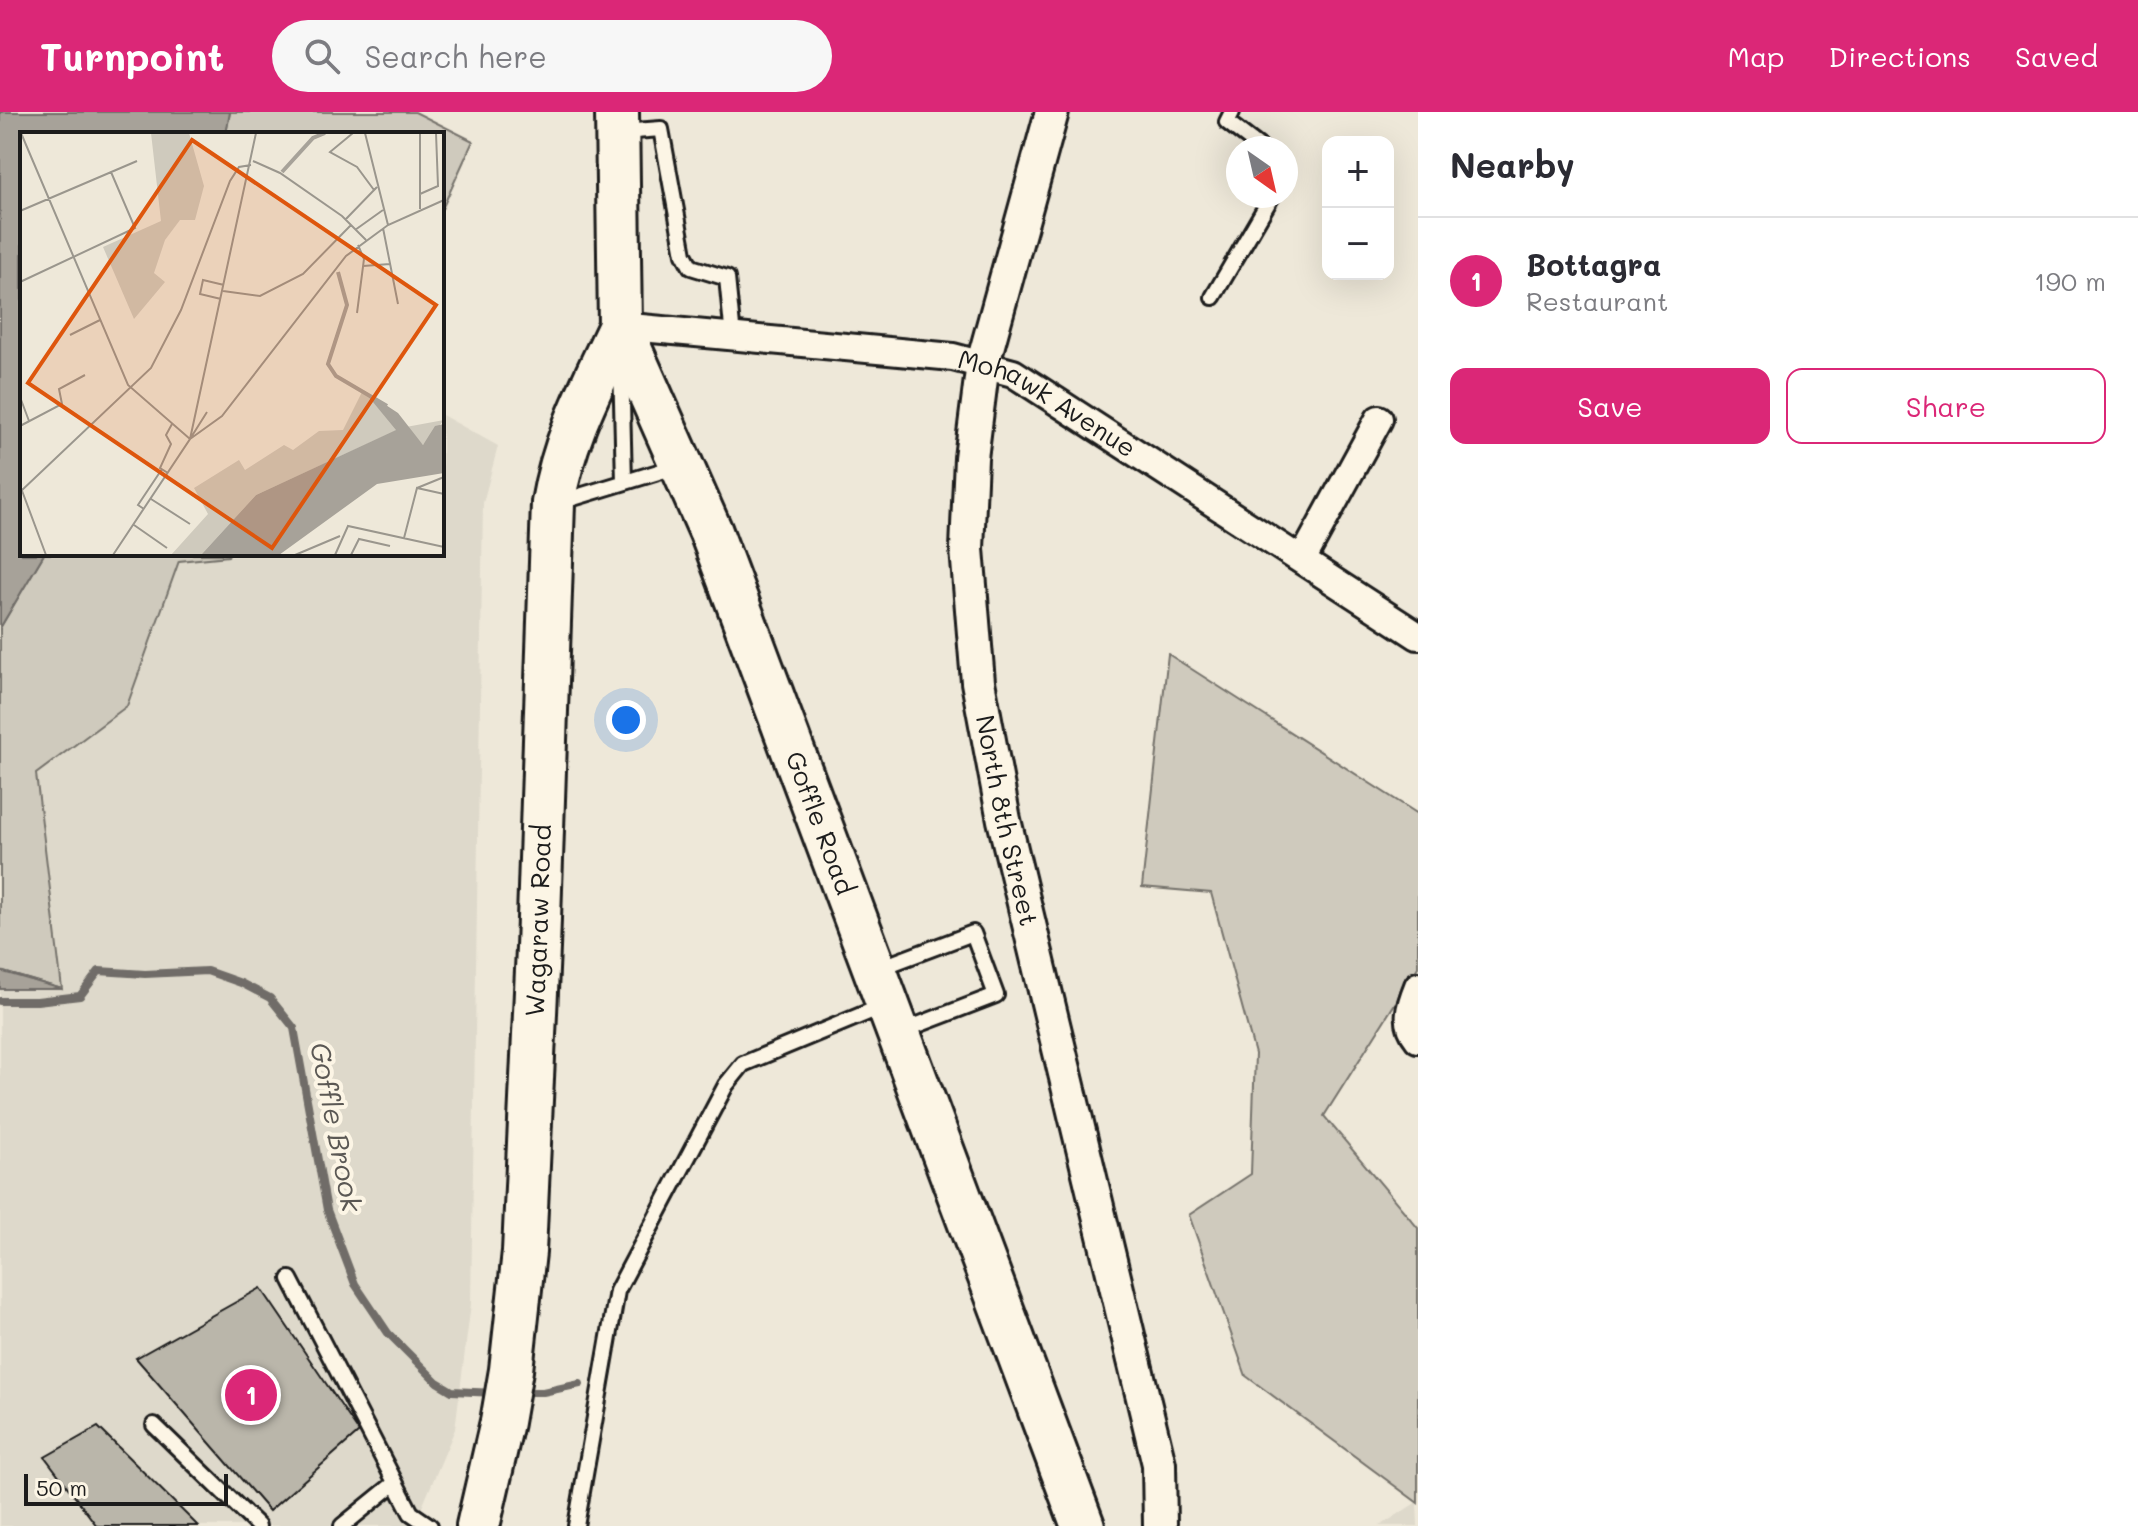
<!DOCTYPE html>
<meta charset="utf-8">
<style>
body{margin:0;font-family:Mali,sans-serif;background:#f7f7f7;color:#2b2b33}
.controls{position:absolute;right:24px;top:24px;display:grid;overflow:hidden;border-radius:16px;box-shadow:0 8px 32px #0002}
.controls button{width:72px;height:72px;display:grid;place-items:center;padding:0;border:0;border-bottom:2px solid #e1e1e2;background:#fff;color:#2b2b33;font:40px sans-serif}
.compass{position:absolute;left:1226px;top:24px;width:72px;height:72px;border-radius:50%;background:#fff;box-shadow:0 8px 32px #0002;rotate:146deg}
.scale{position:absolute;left:24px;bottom:20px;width:204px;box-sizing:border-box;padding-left:8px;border:4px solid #1c1c1c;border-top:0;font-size:22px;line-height:28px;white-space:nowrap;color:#1c1c1c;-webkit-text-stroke:6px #fcf5e5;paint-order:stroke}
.you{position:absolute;left:626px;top:608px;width:28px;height:28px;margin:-20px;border:6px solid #fff;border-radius:50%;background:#1a73e8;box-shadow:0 0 0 12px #1a73e833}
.badge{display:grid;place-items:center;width:52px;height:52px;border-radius:50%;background:#db2777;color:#fff;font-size:26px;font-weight:700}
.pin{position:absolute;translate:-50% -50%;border:4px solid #fff;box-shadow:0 2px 8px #0006}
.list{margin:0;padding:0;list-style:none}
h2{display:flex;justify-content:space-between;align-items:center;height:104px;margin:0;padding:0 32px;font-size:34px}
h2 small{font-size:26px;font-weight:400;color:#7c7c81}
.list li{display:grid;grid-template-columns:52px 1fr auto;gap:24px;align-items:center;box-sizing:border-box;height:128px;padding:0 32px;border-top:2px solid #e1e1e2}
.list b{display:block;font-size:30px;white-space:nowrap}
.list p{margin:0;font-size:26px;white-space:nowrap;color:#7c7c81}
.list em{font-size:26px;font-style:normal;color:#7c7c81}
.actions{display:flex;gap:16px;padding:24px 32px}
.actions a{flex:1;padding:18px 0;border:2px solid #db2777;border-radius:16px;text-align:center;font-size:28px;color:#db2777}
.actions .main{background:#db2777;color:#fff}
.icon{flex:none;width:44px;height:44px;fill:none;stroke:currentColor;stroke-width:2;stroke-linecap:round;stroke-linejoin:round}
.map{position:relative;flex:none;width:1418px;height:1414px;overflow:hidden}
header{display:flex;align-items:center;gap:48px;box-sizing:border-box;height:112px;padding:0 40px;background:#db2777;color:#fff}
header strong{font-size:38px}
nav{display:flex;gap:44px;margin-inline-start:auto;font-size:28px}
.search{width:560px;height:72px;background:#f7f7f7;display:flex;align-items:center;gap:20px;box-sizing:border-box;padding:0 28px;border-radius:44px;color:#7c7c81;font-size:30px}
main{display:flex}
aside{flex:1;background:#fff}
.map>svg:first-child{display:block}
</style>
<header>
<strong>Turnpoint</strong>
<div class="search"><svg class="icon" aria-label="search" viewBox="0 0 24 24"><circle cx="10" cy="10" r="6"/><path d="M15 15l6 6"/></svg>Search here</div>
<nav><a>Map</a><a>Directions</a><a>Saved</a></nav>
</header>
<main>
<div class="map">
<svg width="1418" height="1414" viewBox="0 0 1418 1414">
<rect width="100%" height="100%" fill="#eee8d9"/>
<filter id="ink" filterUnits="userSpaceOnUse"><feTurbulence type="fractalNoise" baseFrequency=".0125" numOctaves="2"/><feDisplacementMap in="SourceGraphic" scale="16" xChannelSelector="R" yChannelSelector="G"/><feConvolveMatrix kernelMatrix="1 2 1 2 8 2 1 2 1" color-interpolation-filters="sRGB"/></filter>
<g filter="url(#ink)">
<!-- built -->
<path fill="#ded9cb" d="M442,303L498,334L483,391L471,1192L455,1317L414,1414H0V877L62,876L36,662L127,594L179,449L227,444L229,442H442Z
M1417,1390L1418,1414H1380Z"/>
<!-- green -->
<path fill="#cfcabd" stroke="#76736c" stroke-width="2" d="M230,0H415L473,29L442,97V22H226Z
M44,442H229L228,444L179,449L127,594L36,662L62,877L0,859V516Z
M1168,542L1418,702V855L1324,1004L1418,1116V1391L1246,1264L1189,1103L1251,1062L1255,942L1211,781L1142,775Z"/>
<!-- water -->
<path fill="#a7a299" stroke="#6f6c67" stroke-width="2" d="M0,0H230L226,22H22V442H44L0,516Z
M0,859L62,877H0Z"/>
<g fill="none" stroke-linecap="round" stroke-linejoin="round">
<!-- stream -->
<path stroke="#6f6c67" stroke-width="8" d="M0,889H37L80,884L99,859L145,862L207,859L241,871L270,886L294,916L327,1098L355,1172L388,1221L437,1270L452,1279L496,1281
M521,1280H543L580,1272"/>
</g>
<!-- building -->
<path fill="#bab6aa" stroke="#1c1c1c" stroke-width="2" d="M261,1176L359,1320L269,1399L136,1246Z
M98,1315L198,1414H97L45,1345Z"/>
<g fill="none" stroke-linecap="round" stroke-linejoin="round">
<!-- service casing -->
<g stroke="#1c1c1c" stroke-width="20">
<path id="service" d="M1232,0L1227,10L1261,36
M622,20L661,17L684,142L691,155L727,166L733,225
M1213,185L1272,84
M621,250L624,370
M560,390L678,354
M880,856L973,821L996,883L902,919
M290,1167L411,1401L430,1414
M154,1313L258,1414
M342,1414L395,1371
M576,1414L617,1179L726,973L743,952L883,894"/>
</g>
<!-- minor casing -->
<g stroke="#1c1c1c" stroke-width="32">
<g id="minor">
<path id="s1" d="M620,214L953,245L1013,261L1418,524"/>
<path d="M1302,448L1379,307"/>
<path d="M1418,874C1410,894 1404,910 1418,927"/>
</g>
</g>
<!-- tertiary casing -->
<g stroke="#1c1c1c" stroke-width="38">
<g id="tertiary">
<path id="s2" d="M1052,0L983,251L971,346L967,437L978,570L1004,708L1159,1352L1160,1414"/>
</g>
</g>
<!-- primary casing -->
<g stroke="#1c1c1c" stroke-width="48">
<g id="primary">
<path id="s3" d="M617,0L620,214L711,420L1083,1414"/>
<path id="s4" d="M478,1414L502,1310L511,1258L524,1140L538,836L553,391C564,325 592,274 620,214"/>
</g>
</g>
<!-- service -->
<use href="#service" stroke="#fcf5e5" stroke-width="14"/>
<!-- minor -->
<use href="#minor" stroke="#fcf5e5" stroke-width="26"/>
<!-- tertiary -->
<use href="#tertiary" stroke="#fcf5e5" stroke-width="32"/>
<!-- primary -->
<use href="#primary" stroke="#fcf5e5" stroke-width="42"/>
</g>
</g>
<g text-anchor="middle" stroke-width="8" stroke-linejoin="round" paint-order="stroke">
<!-- street labels -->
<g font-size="26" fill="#1c1c1c" stroke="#fcf5e5">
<text dy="9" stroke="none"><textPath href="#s1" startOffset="440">Mohawk Avenue</textPath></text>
<text dy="9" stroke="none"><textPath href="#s2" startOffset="722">North 8th Street</textPath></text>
<text dy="9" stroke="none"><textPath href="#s3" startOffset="750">Goffle Road</textPath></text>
<text dy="9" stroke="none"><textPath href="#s4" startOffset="610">Wagaraw Road</textPath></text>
</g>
<!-- water labels -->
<g font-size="28" font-style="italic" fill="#5b5854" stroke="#fcf5e5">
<text transform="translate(336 1015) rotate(79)" y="10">Goffle Brook</text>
</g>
</g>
<!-- overview -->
<g transform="translate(20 20)">
<rect width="424" height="424" fill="#eee8d9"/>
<path d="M131,1H169L184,54L175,88H160L145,108L134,141L145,150L114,187L83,115L141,89ZM343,258L377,298L236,363L181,423H151L188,382L174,356L219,328L225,338L264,313L273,318L299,299L323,298ZM424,288L403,313L386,295Z" fill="#cfcabd"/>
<path d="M343,258L378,281L403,313L415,294L424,292V341L357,352L259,423H181L236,363L376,298Z" fill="#a7a299"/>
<path fill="none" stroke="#a7a299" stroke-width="4" d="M262,40L293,6L305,1M318,140L327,173L308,232L316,244L367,274"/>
<path fill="none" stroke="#9a968d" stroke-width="2" d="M1,1L108,253L170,307L187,280M333,1L310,20L337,35L354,58M345,1L368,93M400,1V77M233,29L260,41L322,84L346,108M400,62L418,54L416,1M0,79L117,29M325,88L357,55M363,96L378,172M335,98L363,78M343,134L370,132M0,150L115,96L91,40M203,159L240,164L283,142L331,93M201,167L180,162L183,148L204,153M337,181L344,127L338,113M50,203L80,188M0,265L9,289M0,294L42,272L39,257L65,243M170,307L202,284L326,124L368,93L424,68M148,341L140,336L151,312L146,303L152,292M1,356L26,423M397,356L424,345M0,360L131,236L161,178L210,49L219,35L231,33M131,367L170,392M124,377L118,373L142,337M114,393L147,416M384,406L397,356L424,362M93,423L170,307L236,1M275,423L320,404M315,423L328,394L424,415M331,423L339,407L370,414"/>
<path fill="#de560d" fill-opacity="0.15" stroke="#de560d" stroke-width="4" d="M172,8L416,173L252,416L8,251Z"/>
<rect width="424" height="424" fill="none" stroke="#1c1c1c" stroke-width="4"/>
</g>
</svg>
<div class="controls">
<button>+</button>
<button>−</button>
</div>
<svg class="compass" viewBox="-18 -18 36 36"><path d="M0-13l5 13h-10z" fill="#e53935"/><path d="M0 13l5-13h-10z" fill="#7c7c81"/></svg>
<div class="scale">50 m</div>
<div class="you"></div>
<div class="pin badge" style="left:251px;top:1283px">1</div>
</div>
<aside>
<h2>Nearby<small></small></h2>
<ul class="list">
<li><span class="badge">1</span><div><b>Bottagra</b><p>Restaurant</p></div><em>190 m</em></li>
</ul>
<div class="actions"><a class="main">Save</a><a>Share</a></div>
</aside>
</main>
